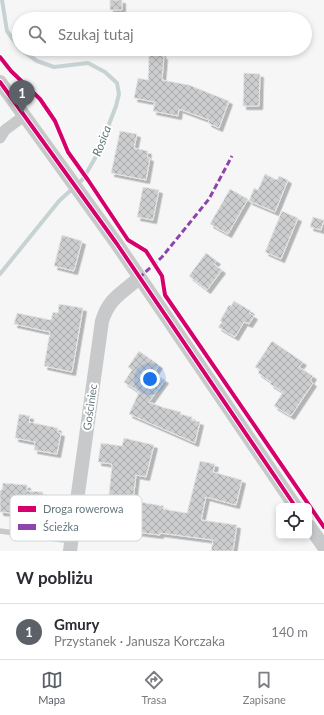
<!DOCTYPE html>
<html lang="pl">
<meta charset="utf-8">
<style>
body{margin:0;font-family:Lato,sans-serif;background:#f7f7f7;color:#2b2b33}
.controls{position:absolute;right:12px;bottom:12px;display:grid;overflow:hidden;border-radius:6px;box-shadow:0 2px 6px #0003}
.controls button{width:36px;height:36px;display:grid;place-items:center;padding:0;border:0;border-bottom:1px solid #e1e1e2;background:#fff;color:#2b2b33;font:20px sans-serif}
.you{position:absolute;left:150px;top:379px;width:14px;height:14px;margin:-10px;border:3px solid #fff;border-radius:50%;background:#1a73e8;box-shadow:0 0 0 6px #1a73e833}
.badge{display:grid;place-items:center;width:26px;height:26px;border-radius:50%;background:#5c6167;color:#fff;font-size:13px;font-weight:700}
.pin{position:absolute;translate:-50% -33px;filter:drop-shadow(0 1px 2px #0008)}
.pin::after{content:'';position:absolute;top:21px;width:14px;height:12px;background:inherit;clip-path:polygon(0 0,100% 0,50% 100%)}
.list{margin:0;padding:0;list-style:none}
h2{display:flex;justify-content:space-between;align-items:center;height:52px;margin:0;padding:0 16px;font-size:17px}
h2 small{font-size:13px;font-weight:400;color:#7c7c81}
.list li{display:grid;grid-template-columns:26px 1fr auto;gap:12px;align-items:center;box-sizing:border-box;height:56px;padding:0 16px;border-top:1px solid #e1e1e2}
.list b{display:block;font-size:15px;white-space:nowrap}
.list p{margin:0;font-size:13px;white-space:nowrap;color:#7c7c81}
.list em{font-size:13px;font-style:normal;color:#7c7c81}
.icon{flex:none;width:22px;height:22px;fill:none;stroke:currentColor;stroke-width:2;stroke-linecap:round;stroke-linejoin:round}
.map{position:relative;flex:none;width:324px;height:551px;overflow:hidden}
.search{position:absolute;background:#fff;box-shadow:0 2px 6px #0003;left:12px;right:12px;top:12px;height:44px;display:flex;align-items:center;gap:10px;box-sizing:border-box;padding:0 14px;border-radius:22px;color:#7c7c81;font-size:15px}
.sheet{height:108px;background:#fff}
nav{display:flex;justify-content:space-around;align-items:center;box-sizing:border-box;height:56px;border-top:1px solid #e1e1e2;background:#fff;font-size:11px;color:#7c7c81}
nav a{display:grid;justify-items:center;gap:2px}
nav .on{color:#5c6167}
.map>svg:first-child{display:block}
</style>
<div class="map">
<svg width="324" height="551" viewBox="0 0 324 551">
<defs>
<pattern id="building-cross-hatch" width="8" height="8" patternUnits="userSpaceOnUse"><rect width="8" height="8" fill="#cccdce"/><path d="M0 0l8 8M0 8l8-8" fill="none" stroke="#a9abac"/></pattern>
<filter id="shadow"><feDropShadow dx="3.5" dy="3.5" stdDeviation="0" flood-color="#0004"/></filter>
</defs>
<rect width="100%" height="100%" fill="#f6f6f6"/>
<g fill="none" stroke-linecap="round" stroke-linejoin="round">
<!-- stream -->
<path stroke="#c7d2d2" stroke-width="4" d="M2,0L7,31L19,48
M0,274L59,201L83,179L98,153L116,106L119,94L117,83L105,72L88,63L54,67L37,61L20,49"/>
</g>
<!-- building -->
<path fill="url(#building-cross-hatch)" stroke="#e6e6e6" filter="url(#shadow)" d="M110,0H122V10H110Z
M151,49H162V56H164L162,80L189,85L229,101L219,128L208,123L209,120L179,109L178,116L153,111L155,102L134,98L138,78L148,80L149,55L151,56Z
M244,73L260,74L259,106H243Z
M120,131L137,134L134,148L148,151L147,157L150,158L146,180L111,173Z
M265,174L277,180L279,176L288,180L275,212L249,201L254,188L258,190Z
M143,187L159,190L153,220L137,217Z
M230,189L248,199L228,234L210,224Z
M282,211L298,218L281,259L265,252Z
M313,217L324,220L321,230L310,227Z
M62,235L82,241L74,271L54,266Z
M206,253L217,261L214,264L222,270L207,290L189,276Z
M234,301L251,311L249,313L254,316L249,324L244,322L235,337L218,327L222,322L220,321L229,305L231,306Z
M59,304L83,308L72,372L44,366L50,332L14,324L17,313L51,320L53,312L58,313Z
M272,341L303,362L299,367L313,376L310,381L313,383L291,416L274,406L283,392L270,384L271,382L258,373L260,370L255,367Z
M139,351L159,365L154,373L165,380L149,402L162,407L181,412L180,414L192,417V420L200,422L195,443L129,414L139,392L124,382L132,370L128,367Z
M19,414L30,416L29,422L58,428L57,432L61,433L57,454L34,450L35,442L15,438Z
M124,438L154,445L146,477L136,475L133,501L122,500V497L109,495L112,464L98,462L101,443L122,446Z
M200,461L215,464L213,472L242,480L236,505L206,497L201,520L237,525L233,551H211L213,540L160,533V535L135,532L139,502L164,506L163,509L187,513Z
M3,483L27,485V491L43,492L41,512L25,510V514L0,512V490H2Z"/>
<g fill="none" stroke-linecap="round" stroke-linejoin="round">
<!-- service -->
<path stroke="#c7c9ca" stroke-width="5.5" d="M0,531L71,541"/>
<!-- minor -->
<path stroke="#c7c9ca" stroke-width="11" d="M0,138L5,130L24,116"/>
<!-- tertiary -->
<path stroke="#c7c9ca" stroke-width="14" d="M0,82L117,244L295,506
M309,526L324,547
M70,551L102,321C109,298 122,293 139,278"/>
<!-- quiet -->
<path stroke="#8e44ad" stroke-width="3" stroke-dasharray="6 3" stroke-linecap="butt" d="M139,278L162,257L209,199L232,156"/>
<!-- cycleway casing -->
<g stroke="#fff" stroke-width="6">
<path id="cycleway" d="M0,57L11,71L40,99L55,121L68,152L88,180L128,240L146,251L162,276L165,295L324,527
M0,82L117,244L295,506"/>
</g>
<!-- cycleway -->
<use href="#cycleway" stroke="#d6006c" stroke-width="4"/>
</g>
<g text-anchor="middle" stroke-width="4" stroke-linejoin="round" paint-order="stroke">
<!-- street labels -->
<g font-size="11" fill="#66787c" stroke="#fff">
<text transform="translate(90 407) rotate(-82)" y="4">Gościniec</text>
</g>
<!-- water labels -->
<g font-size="12" font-style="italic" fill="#607677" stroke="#fff">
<text transform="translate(102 141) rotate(-69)" y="4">Rosica</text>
</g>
</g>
<!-- legend -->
<rect x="10" y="495" width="132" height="46" rx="6" fill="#fff" stroke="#d1d6d8" stroke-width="1"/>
<rect x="18" y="506" width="18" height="6" fill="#d6006c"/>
<rect x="18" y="524" width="18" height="6" fill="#8e44ad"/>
<g font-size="11" fill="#66787c">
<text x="43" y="513">Droga rowerowa</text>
<text x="43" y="531">Ścieżka</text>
</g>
</svg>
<div class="controls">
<button><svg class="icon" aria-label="locate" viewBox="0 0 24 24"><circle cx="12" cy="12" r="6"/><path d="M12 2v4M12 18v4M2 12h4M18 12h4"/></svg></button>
</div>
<div class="you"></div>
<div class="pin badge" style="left:22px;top:113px">1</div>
<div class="search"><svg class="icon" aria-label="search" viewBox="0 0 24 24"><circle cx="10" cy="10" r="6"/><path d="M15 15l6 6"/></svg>Szukaj tutaj</div>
</div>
<section class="sheet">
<h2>W pobliżu<small></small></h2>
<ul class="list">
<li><span class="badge">1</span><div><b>Gmury</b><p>Przystanek · Janusza Korczaka</p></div><em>140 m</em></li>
</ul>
</section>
<nav>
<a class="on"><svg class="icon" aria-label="map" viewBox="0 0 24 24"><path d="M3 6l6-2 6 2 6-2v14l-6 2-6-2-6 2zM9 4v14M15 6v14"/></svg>Mapa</a>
<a><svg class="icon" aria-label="directions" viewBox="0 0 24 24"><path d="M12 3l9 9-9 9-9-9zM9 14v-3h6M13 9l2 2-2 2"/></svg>Trasa</a>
<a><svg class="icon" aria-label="saved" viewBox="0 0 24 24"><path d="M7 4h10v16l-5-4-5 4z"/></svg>Zapisane</a>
</nav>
